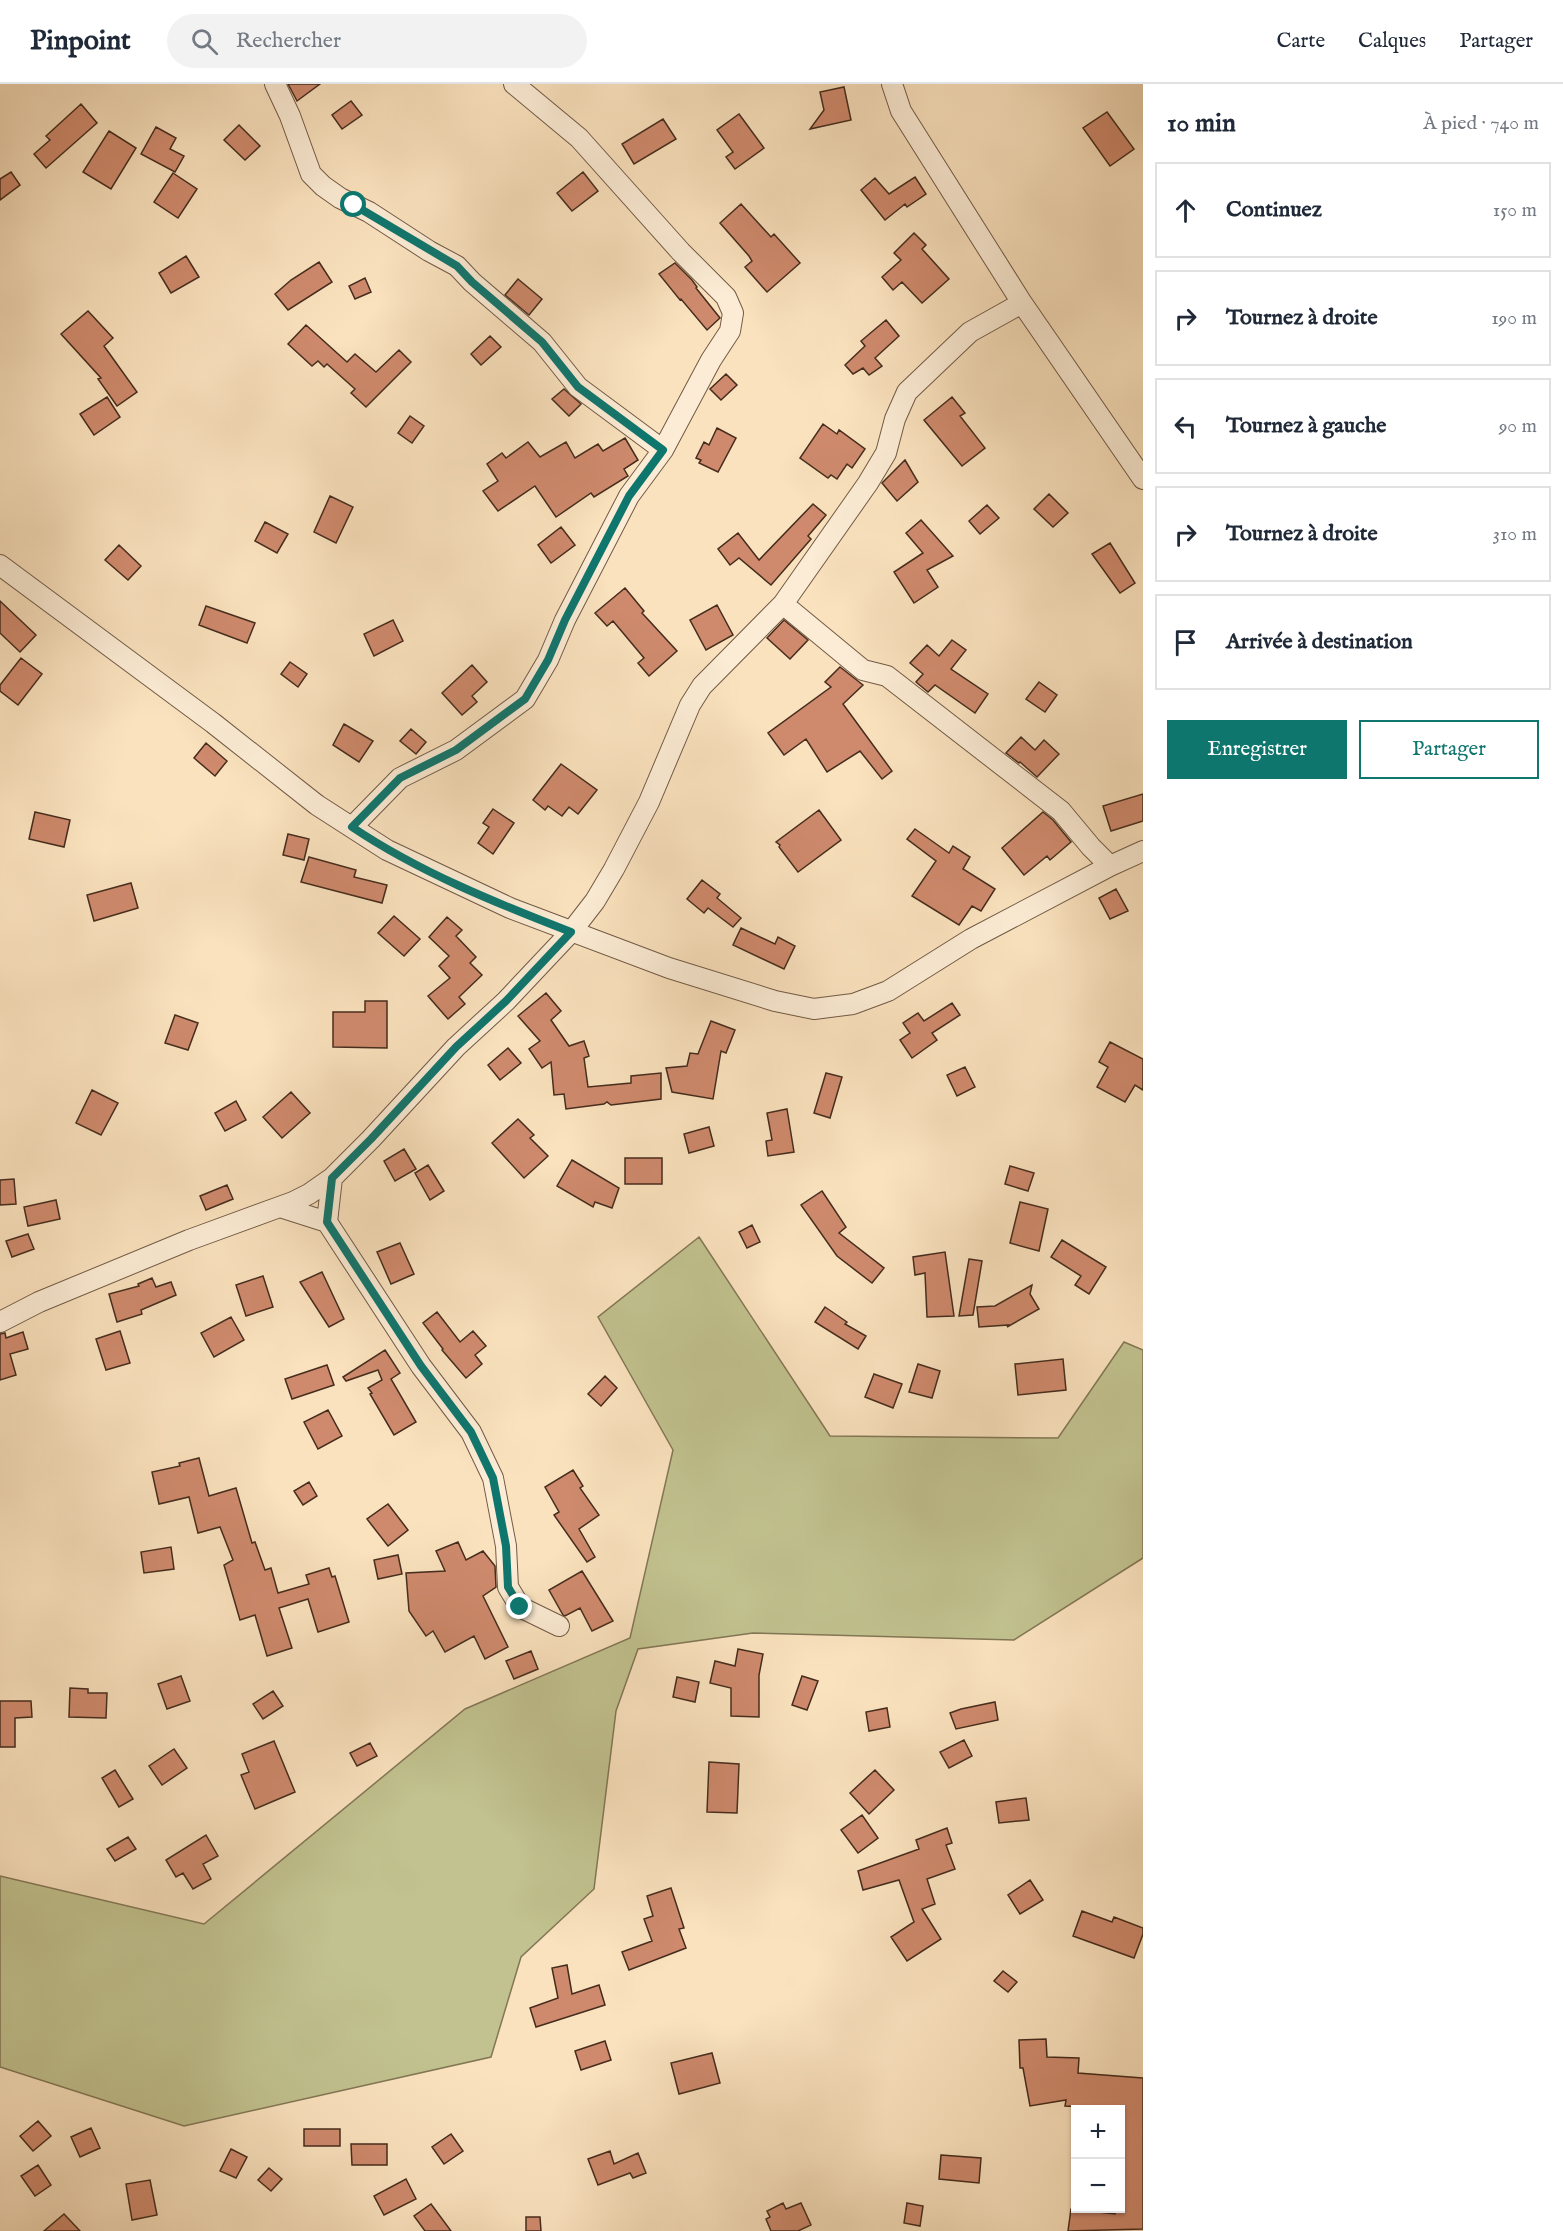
<!DOCTYPE html>
<html lang="fr">
<meta charset="utf-8">
<style>
body{margin:0;font-family:"IM FELL English",serif;background:#f2f2f3;color:#1f2937}
.controls{position:absolute;right:18px;bottom:18px;display:grid;overflow:hidden;border-radius:0px;box-shadow:0 2px 4px #0004}
.controls button{width:54px;height:54px;display:grid;place-items:center;padding:0;border:0;border-bottom:2px solid #e0e1e3;background:#fff;color:#1f2937;font:30px sans-serif}
.stop{position:absolute;width:18px;height:18px;margin:-14px;border:4px solid #0f766e;border-radius:50%;background:#fff}
.stop.end{background:#0f766e;border-color:#fff;box-shadow:0 2px 6px #0008}
.list{margin:0;padding:0;list-style:none}
h2{display:flex;justify-content:space-between;align-items:center;height:78px;margin:0;padding:0 24px;font-size:26px}
h2 small{font-size:20px;font-weight:400;color:#747a83}
.list li{display:grid;grid-template-columns:39px 1fr auto;gap:18px;align-items:center;box-sizing:border-box;height:96px;margin:0 12px 12px;padding:0 12px;border:2px solid #e0e1e3;border-radius:0px}
.list b{display:block;font-size:22px;white-space:nowrap}
.list em{font-size:20px;font-style:normal;color:#747a83}
.actions{display:flex;gap:12px;padding:18px 24px}
.actions a{flex:1;padding:14px 0;border:2px solid #0f766e;border-radius:0px;text-align:center;font-size:21px;color:#0f766e}
.actions .main{background:#0f766e;color:#fff}
.icon{flex:none;width:33px;height:33px;fill:none;stroke:currentColor;stroke-width:2;stroke-linecap:round;stroke-linejoin:round}
.map{position:relative;flex:none;width:1143px;height:2147px;overflow:hidden}
header{display:flex;align-items:center;gap:36px;box-sizing:border-box;height:84px;padding:0 30px;background:#fff;border-bottom:2px solid #e0e1e3}
header strong{font-size:28px}
nav{display:flex;gap:33px;margin-inline-start:auto;font-size:21px}
.search{width:420px;height:54px;background:#f2f2f3;display:flex;align-items:center;gap:15px;box-sizing:border-box;padding:0 21px;border-radius:33px;color:#747a83;font-size:22px}
main{display:flex}
aside{flex:1;background:#fff}
.map>svg:first-child{display:block}
</style>
<header>
<strong>Pinpoint</strong>
<div class="search"><svg class="icon" aria-label="search" viewBox="0 0 24 24"><circle cx="10" cy="10" r="6"/><path d="M15 15l6 6"/></svg>Rechercher</div>
<nav><a>Carte</a><a>Calques</a><a>Partager</a></nav>
</header>
<main>
<div class="map">
<svg width="1143" height="2147" viewBox="0 0 1143 2147">
<rect width="100%" height="100%" fill="#fae2be"/>
<filter id="stains"><feTurbulence type="fractalNoise" baseFrequency=".00333" numOctaves="4"/><feColorMatrix values="0 0 0 0 .2 0 0 0 0 .09 0 0 0 0 .02 0 0 0 .5 -.17"/></filter>
<radialGradient id="worn" r=".72"><stop offset=".6" stop-color="#630" stop-opacity="0"/><stop offset="1" stop-color="#630" stop-opacity=".3"/></radialGradient>
<!-- green -->
<path fill="#c1c28f" stroke="#837756" stroke-width="1.5" d="M699,1153L830,1352L1058,1354L1124,1258L1143,1266V1474L1014,1556L753,1549L638,1565L616,1627L594,1805L521,1873L491,1973L184,2042L0,1983V1792L204,1840L465,1625L630,1554L673,1366L598,1233Z"/>
<!-- building -->
<path fill="#cf8a6d" stroke="#452c1d" stroke-width="1.5" d="M288,0H320L297,17Z
M844,3L851,36L810,45L824,26L820,8Z
M351,17L362,31L342,45L332,31Z
M81,20L97,39L46,84L34,70L50,56L46,52Z
M1107,28L1134,65L1110,82L1083,44Z
M739,30L764,64L735,85L726,73L733,68L717,46Z
M663,35L676,55L634,80L622,60Z
M239,41L260,62L245,76L224,56Z
M156,43L176,54L170,65L184,72L175,88L141,70Z
M109,47L136,64L111,105L83,88Z
M11,88L20,101L0,116V95Z
M583,88L598,107L572,127L557,109Z
M173,89L197,105L178,134L154,118Z
M915,93L926,110L907,123L905,120L885,136L861,106L875,94L889,110Z
M741,120L771,153L774,150L800,179L767,208L745,183L752,177L749,172L720,139Z
M914,149L926,161L922,165L949,195L922,219L902,198L893,206L882,193L901,176L894,169Z
M186,172L199,193L171,209L159,189Z
M319,178L332,198L288,226L275,210L291,196Z
M675,179L692,196L697,203L696,204L720,234L707,246L681,215L680,216L659,190Z
M365,194L371,208L355,215L349,202Z
M518,195L542,215L529,231L505,211Z
M88,227L113,254L104,262L137,308L117,322L98,295L101,294L61,250Z
M886,236L899,252L875,274L882,282L869,291L863,284L853,290L845,281L865,262L861,257Z
M306,241L347,278L355,270L376,288L399,266L411,278L366,323L351,309L355,305L327,280L324,283L318,277L312,282L288,260Z
M490,252L501,263L481,281L471,270Z
M726,290L737,301L721,316L710,305Z
M564,305L581,320L569,332L552,315Z
M107,313L120,333L94,351L80,330Z
M952,313L965,329L960,332L985,364L962,382L924,336Z
M410,332L424,342L412,359L398,349Z
M823,340L837,350L839,346L865,365L852,384L847,380L837,395L831,391L828,394L800,374Z
M717,344L736,354L718,388L699,379L701,376L696,374L704,358L709,361Z
M625,354L638,376L624,385L628,392L594,413L591,409L556,433L535,402L498,427L483,407L498,397L487,380L502,369L506,374L528,358L540,373L566,358L575,374L598,360L603,367Z
M905,376L918,398L897,417L882,399Z
M1049,410L1068,429L1053,443L1034,425Z
M330,412L353,423L336,459L314,448Z
M813,420L826,431L808,452L811,455L771,501L739,474L730,481L718,465L738,449L759,476Z
M987,421L999,434L980,450L969,437Z
M921,436L953,472L927,486L938,503L914,519L894,488L923,469L906,449Z
M265,438L288,450L277,469L255,457Z
M561,443L575,461L551,479L538,461Z
M1110,459L1135,499L1120,509L1092,470Z
M119,461L141,482L128,496L105,476Z
M625,504L644,527L642,529L677,567L649,592L638,579L644,574L613,537L607,542L595,529Z
M0,517L36,551L20,568L0,549Z
M717,521L733,551L706,566L690,536Z
M206,522L255,539L247,559L199,541Z
M393,536L403,557L374,572L364,550Z
M784,536L808,556L790,575L767,554Z
M952,556L966,566L951,585L988,610L975,629L935,601L928,608L916,598L923,590L910,579L927,561L939,572Z
M21,574L42,590L18,621L0,607V601Z
M290,578L307,590L298,603L281,590Z
M472,581L487,598L472,612L477,618L462,631L442,609Z
M840,583L863,601L843,620L892,687L882,695L860,667L827,688L806,655L784,671L768,649L831,603L825,598Z
M1039,598L1057,611L1045,628L1026,615Z
M344,640L373,657L359,678L333,661Z
M411,645L426,658L416,670L400,657Z
M1021,653L1035,666L1044,656L1059,670L1037,693L1020,678L1019,679L1006,669Z
M206,659L227,677L215,692L194,674Z
M561,680L597,706L578,730L569,723L562,732L548,722L545,726L533,716Z
M1143,710V737L1111,747L1103,722Z
M493,725L514,739L493,770L478,759L489,743L483,739Z
M819,726L841,756L798,788L779,763L780,761L776,758Z
M35,728L70,736L64,763L29,755Z
M1043,728L1053,736L1071,758L1050,776L1047,772L1024,791L1002,764Z
M915,745L949,769L953,762L970,773L963,785L995,805L981,827L972,822L959,841L912,812L936,777L907,755Z
M288,750L309,755L304,776L283,771Z
M309,773L356,786L354,793L387,801L382,819L301,798Z
M702,796L720,810L717,814L741,834L733,843L708,824L704,829L687,815Z
M131,799L138,824L94,837L87,811Z
M1116,805L1128,827L1110,835L1099,814Z
M394,832L420,855L404,872L378,849Z
M447,833L462,846L456,852L476,873L470,879L482,891L459,913L465,920L448,935L428,912L450,894L439,882L449,872L429,853Z
M741,844L775,860L778,853L795,862L784,885L733,861Z
M546,909L561,927L551,936L569,962L584,957L589,972L584,974L588,1003L631,999V992L661,989V1015L611,1021L607,1018L604,1020L566,1025L564,1010L554,1011L551,978L542,984L529,965L540,957L518,932Z
M365,917H387V964L333,963V928H365Z
M952,919L960,931L932,949L937,956L912,974L900,956L910,949L903,939L918,929L924,937Z
M175,931L198,939L188,966L165,959Z
M711,937L735,946L726,969L721,967L713,1015L672,1008L666,984L687,982L690,969L698,970Z
M1110,958L1143,975V1006L1135,1001L1125,1018L1097,1003L1108,983L1099,978Z
M508,964L521,979L500,996L488,981Z
M965,983L975,1003L957,1012L947,991Z
M826,989L842,993L830,1034L814,1029Z
M92,1006L118,1019L101,1051L76,1039Z
M291,1008L310,1029L282,1054L263,1033Z
M236,1017L246,1036L225,1047L215,1029Z
M787,1025L794,1068L768,1072L766,1057L772,1056L767,1029Z
M518,1035L534,1051L530,1054L548,1072L524,1094L492,1059Z
M709,1043L714,1062L689,1069L684,1050Z
M404,1065L416,1085L395,1097L384,1077Z
M625,1074H662V1100H625Z
M572,1076L619,1104L612,1124L595,1118L593,1123L557,1102Z
M428,1081L444,1107L430,1116L415,1089Z
M1010,1082L1034,1089L1028,1107L1005,1100Z
M14,1095L16,1120L0,1121V1096Z
M227,1101L233,1115L206,1126L200,1112Z
M822,1107L846,1143L839,1149L884,1184L872,1199L837,1172L801,1121Z
M56,1116L60,1135L28,1142L24,1123Z
M1020,1118L1048,1125L1039,1167L1010,1159Z
M752,1141L760,1158L747,1164L739,1148Z
M28,1150L34,1165L12,1173L6,1157Z
M1062,1156L1106,1183L1089,1210L1075,1201L1081,1192L1051,1173Z
M400,1159L414,1190L391,1200L377,1168Z
M945,1168L954,1232L927,1233L925,1189L915,1191L913,1173Z
M969,1175L982,1177L973,1231L959,1232Z
M322,1188L344,1235L329,1243L300,1198Z
M263,1192L273,1223L246,1232L236,1201Z
M152,1194L156,1203L171,1198L176,1211L141,1226L142,1230L117,1238L109,1210L139,1202L138,1200Z
M1032,1201L1030,1210L1039,1225L1007,1243L1009,1241L979,1243L977,1223L995,1222Z
M825,1223L847,1238L845,1240L866,1252L858,1265L815,1238Z
M437,1228L460,1258L473,1247L486,1262L475,1271L482,1280L466,1294L442,1266L443,1265L423,1239Z
M231,1233L244,1256L214,1273L201,1249Z
M120,1247L130,1279L106,1286L96,1255Z
M23,1248L28,1265L10,1270L16,1291L0,1296V1250L5,1249L6,1254Z
M385,1266L400,1289L391,1295L416,1338L394,1351L370,1310L372,1309L368,1304L382,1296L378,1286L346,1297L343,1293Z
M1063,1275L1066,1306L1018,1311L1015,1280Z
M918,1280L940,1287L932,1314L909,1308Z
M327,1281L334,1301L292,1315L285,1295Z
M874,1290L902,1300L893,1324L865,1313Z
M605,1292L617,1304L601,1322L588,1310Z
M328,1326L342,1352L318,1365L304,1338Z
M199,1374L209,1412L236,1404L252,1459L255,1458L265,1486L271,1484L278,1509L309,1500L306,1491L329,1484L332,1493L335,1492L349,1538L318,1548L308,1515L279,1524L292,1564L267,1572L255,1531L240,1536L224,1481L233,1476L220,1443L198,1449L189,1413L159,1420L152,1388L180,1382L179,1379Z
M573,1386L583,1402L580,1404L599,1431L579,1445L595,1473L587,1478L554,1431L559,1428L545,1403Z
M309,1398L317,1412L303,1421L294,1407Z
M388,1420L408,1446L388,1462L367,1435Z
M458,1458L466,1476L483,1467L495,1482L496,1503L483,1512L508,1563L485,1575L474,1552L445,1568L433,1547L426,1552L409,1527L406,1489L445,1487L436,1467Z
M171,1463L174,1485L144,1489L141,1468Z
M398,1471L402,1490L378,1495L374,1476Z
M582,1487L613,1537L592,1547L580,1524L565,1532L563,1531L549,1506Z
M738,1565L763,1570L759,1591V1633L731,1632V1604L710,1599L715,1577L735,1582Z
M531,1567L538,1585L514,1595L506,1577Z
M181,1592L190,1617L167,1625L158,1600Z
M802,1592L818,1597L807,1626L792,1621Z
M677,1593L699,1598L695,1618L673,1613Z
M70,1604L88,1605V1609H107L106,1634L69,1633Z
M273,1607L283,1622L263,1635L253,1620Z
M0,1617H31L32,1633L15,1634V1663H0Z
M995,1618L998,1636L956,1645L950,1629L961,1625Z
M887,1624L890,1643L869,1647L866,1628Z
M964,1656L972,1672L949,1684L940,1668Z
M274,1657L295,1708L255,1725L241,1691L249,1688L242,1670Z
M370,1659L377,1672L357,1682L350,1669Z
M174,1665L187,1684L162,1701L149,1682Z
M709,1678L739,1680L737,1729L707,1728Z
M115,1686L133,1715L119,1723L102,1694Z
M875,1686L894,1706L869,1730L850,1709Z
M1026,1714L1029,1736L999,1739L996,1718Z
M862,1731L878,1754L858,1769L841,1746Z
M947,1744L952,1759L946,1761L955,1785L927,1795L935,1820L922,1825L941,1855L907,1877L891,1853L914,1838L899,1796L863,1806L858,1787L919,1765L916,1756Z
M206,1751L218,1772L203,1780L211,1795L193,1805L183,1789L176,1793L166,1776Z
M128,1753L136,1765L115,1777L107,1765Z
M1030,1796L1043,1816L1020,1830L1008,1811Z
M671,1804L684,1844L679,1845L686,1864L629,1886L622,1868L652,1857L644,1835L653,1832L647,1812Z
M1082,1827L1112,1838L1114,1833L1143,1844V1850L1134,1874L1073,1852Z
M567,1881L572,1910L599,1901L605,1921L536,1943L530,1924L558,1914L552,1884Z
M1003,1887L1017,1898L1008,1908L994,1897Z
M1046,1955L1047,1973L1079,1974L1078,1989L1143,1994V2145L1068,2147L1071,2125L1115,2130L1114,2124H1120V2025L1065,2022L1066,2016L1030,2022L1023,1984H1020L1019,1956Z
M605,1957L611,1976L581,1986L575,1967Z
M712,1969L720,1999L679,2010L671,1979Z
M38,2037L51,2052L33,2067L20,2052Z
M91,2044L100,2064L80,2073L71,2053Z
M304,2045H340V2062H304Z
M451,2050L463,2067L444,2080L432,2063Z
M351,2060H387V2081H352Z
M231,2065L247,2073L236,2094L220,2087Z
M610,2067L614,2080L638,2069L646,2089L633,2094L630,2089L598,2101L588,2075Z
M941,2071L981,2074L979,2099L939,2095Z
M38,2081L51,2101L35,2112L21,2092Z
M269,2084L282,2095L271,2107L258,2096Z
M406,2095L416,2115L384,2131L374,2112Z
M150,2096L157,2131L132,2136L126,2100Z
M783,2119L786,2125L801,2119L811,2141L798,2147H771L766,2135L770,2133L767,2127Z
M907,2119L923,2122L920,2142L904,2139Z
M431,2120L451,2147H425L414,2132Z
M64,2130L80,2147H44Z
M526,2133H540L541,2147H526Z"/>
<g fill="none" stroke-linecap="round" stroke-linejoin="round">
<!-- minor casing -->
<g stroke="#725a45" stroke-width="22">
<path id="minor" d="M275,0L290,32L311,90L323,102L340,114L369,128L429,167L457,182L472,198L542,258L578,303L663,366
M892,0L901,27L1022,219L1143,395
M0,481L213,639L317,721L387,766L510,824L669,884L775,917L814,925L853,920L888,907L971,855L1110,782L1143,767
M783,520L863,586L887,592L1061,727L1091,763L1110,782
M352,743L400,694L456,666L525,615L548,576L565,536L629,412L663,366L711,276L730,247L733,229L726,213L681,168L579,54L514,0
M280,1123L327,1138L421,1282L471,1348L493,1394L506,1462L508,1503L520,1523L559,1542
M327,1138L332,1094
M0,1238L39,1218L189,1156L293,1118L309,1110L332,1094L371,1055L456,963L506,917L571,848L595,817L614,785L649,718L690,621L702,602L783,520L868,399L886,369L895,335L907,308L970,248L1022,219"/>
</g>
<!-- minor -->
<use href="#minor" stroke="#fcecd5" stroke-width="20"/>
</g>
<g fill="none" stroke-linecap="round" stroke-linejoin="round">
<!-- route -->
<path stroke="#0f766e" stroke-width="8" d="M354,121L457,182L472,198L542,258L578,303L663,366L629,412L565,536L548,576L525,615L456,666L400,694L352,743C419,788 496,819 571,848L506,917L456,963L371,1055L332,1094L327,1138L421,1282L471,1348L493,1394L506,1462L508,1503L520,1523"/>
</g>
<rect width="100%" height="100%" filter="url(#stains)"/>
<rect width="100%" height="100%" fill="url(#worn)"/>
</svg>
<div class="controls">
<button>+</button>
<button>−</button>
</div>
<div class="stop" style="left:354px;top:121px"></div>
<div class="stop end" style="left:520px;top:1523px"></div>
</div>
<aside>
<h2>10 min<small>À pied · 740 m</small></h2>
<ul class="list">
<li><svg class="icon" aria-label="ahead" viewBox="0 0 24 24"><path d="M12 20V5M6 11l6-6 6 6"/></svg><div><b>Continuez</b></div><em>150 m</em></li>
<li><svg class="icon" aria-label="right" viewBox="0 0 24 24"><path d="M7 20v-9h11M14 6l5 5-5 5"/></svg><div><b>Tournez à droite</b></div><em>190 m</em></li>
<li><svg class="icon" aria-label="left" viewBox="0 0 24 24"><path d="M17 20v-9H6M10 6l-5 5 5 5"/></svg><div><b>Tournez à gauche</b></div><em>90 m</em></li>
<li><svg class="icon" aria-label="right" viewBox="0 0 24 24"><path d="M7 20v-9h11M14 6l5 5-5 5"/></svg><div><b>Tournez à droite</b></div><em>310 m</em></li>
<li><svg class="icon" aria-label="arrive" viewBox="0 0 24 24"><path d="M6 21V4h12l-3 4 3 4H6"/></svg><div><b>Arrivée à destination</b></div></li>
</ul>
<div class="actions"><a class="main">Enregistrer</a><a>Partager</a></div>
</aside>
</main>
